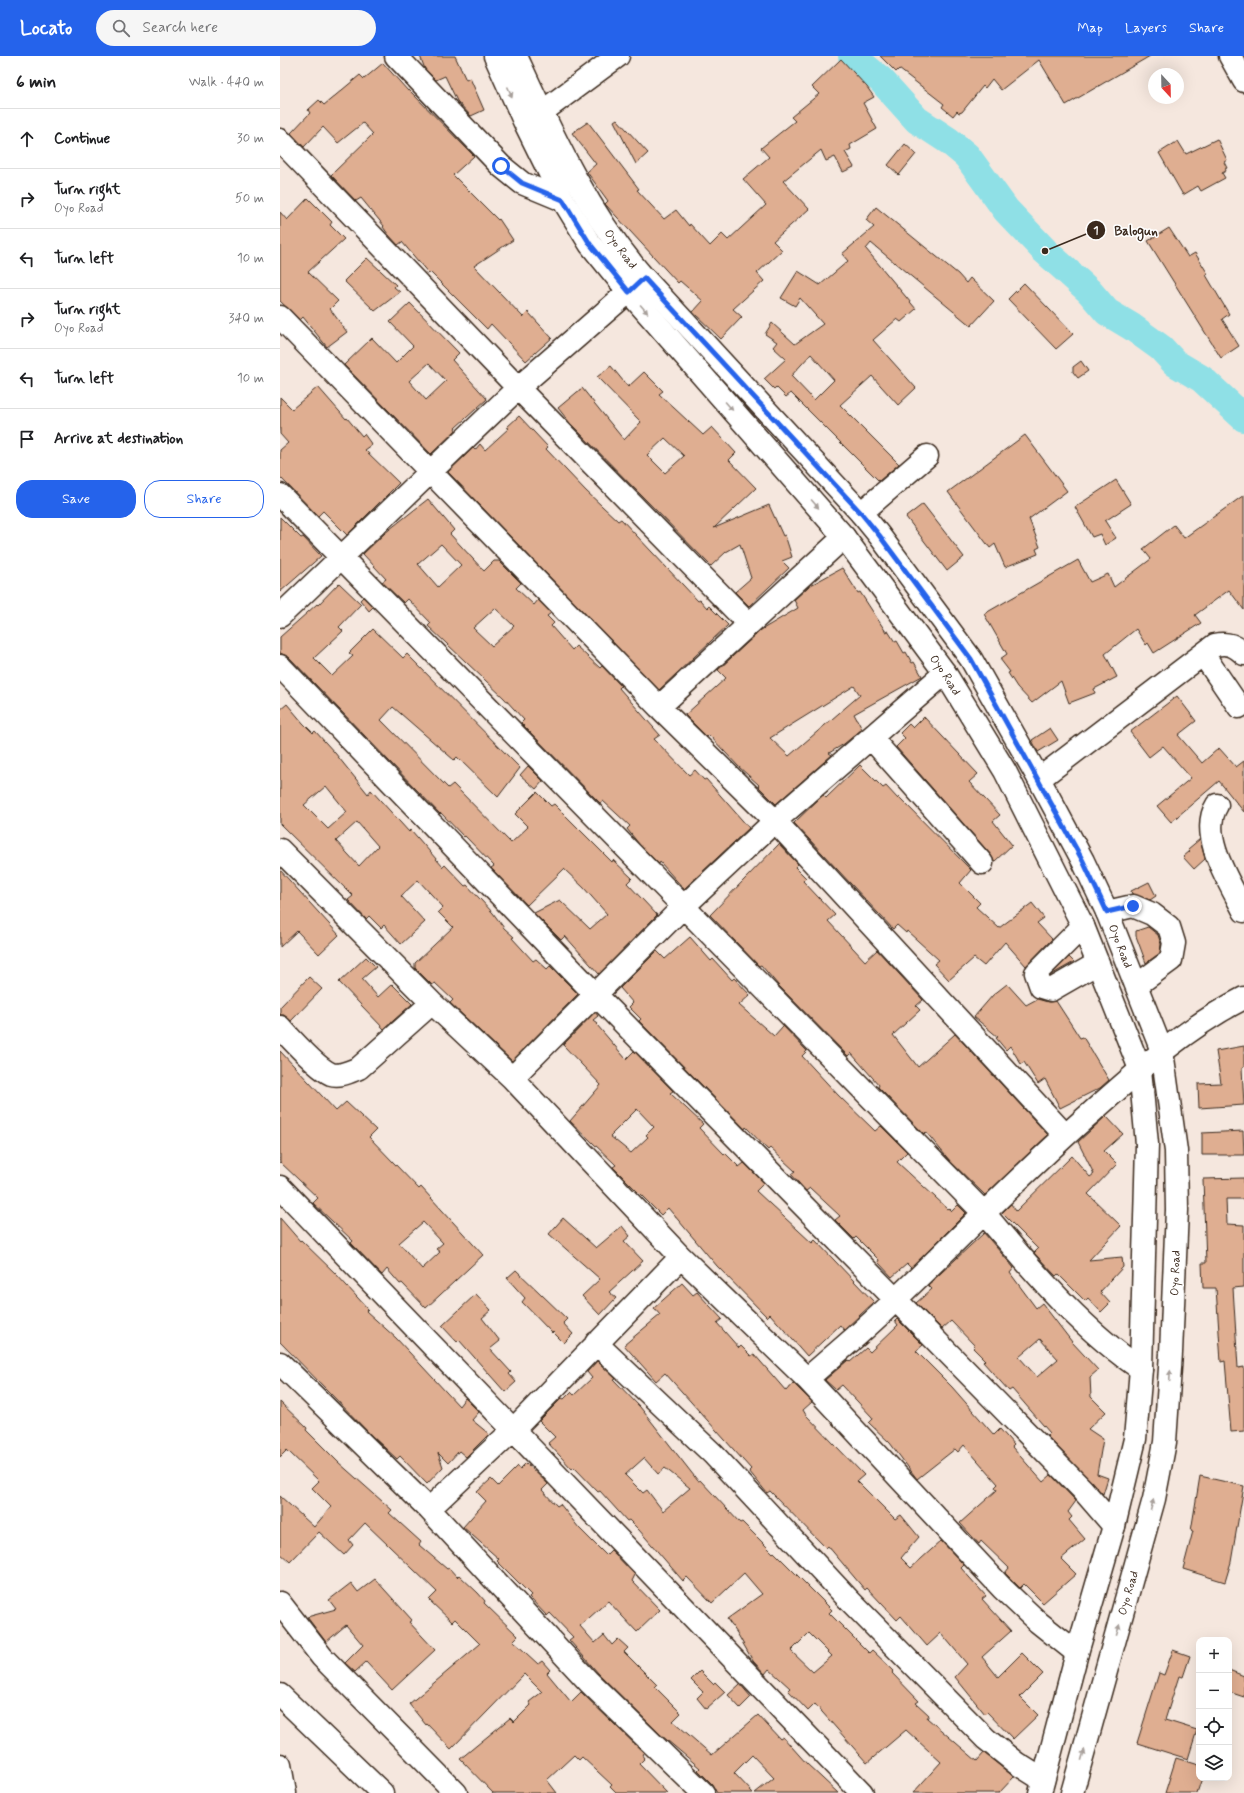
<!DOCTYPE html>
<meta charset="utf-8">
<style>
body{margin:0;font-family:Mynerve,sans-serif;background:#f6f6f6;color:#202124}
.controls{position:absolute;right:12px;bottom:12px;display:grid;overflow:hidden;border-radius:8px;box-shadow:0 4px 16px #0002}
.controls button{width:36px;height:36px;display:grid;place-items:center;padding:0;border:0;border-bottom:1px solid #e0e0e0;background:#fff;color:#202124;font:20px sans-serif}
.compass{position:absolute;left:868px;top:12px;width:36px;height:36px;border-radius:50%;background:#fff;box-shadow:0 4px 16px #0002;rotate:158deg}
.stop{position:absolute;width:12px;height:12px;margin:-9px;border:3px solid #2563eb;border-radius:50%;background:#fff}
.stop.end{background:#2563eb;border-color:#fff;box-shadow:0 1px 4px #0008}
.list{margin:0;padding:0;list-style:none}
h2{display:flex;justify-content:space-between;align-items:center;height:52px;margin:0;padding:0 16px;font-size:17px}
h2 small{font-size:13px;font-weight:400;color:#757577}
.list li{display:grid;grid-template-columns:26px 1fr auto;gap:12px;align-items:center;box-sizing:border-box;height:60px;padding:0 16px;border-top:1px solid #e0e0e0}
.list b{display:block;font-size:15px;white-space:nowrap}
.list p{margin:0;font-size:13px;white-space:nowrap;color:#757577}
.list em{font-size:13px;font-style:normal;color:#757577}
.actions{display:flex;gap:8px;padding:12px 16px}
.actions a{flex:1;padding:9px 0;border:1px solid #2563eb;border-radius:16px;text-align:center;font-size:14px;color:#2563eb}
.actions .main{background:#2563eb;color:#fff}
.icon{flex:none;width:22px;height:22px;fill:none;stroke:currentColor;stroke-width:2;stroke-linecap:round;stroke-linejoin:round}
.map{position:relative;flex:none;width:964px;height:1737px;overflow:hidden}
header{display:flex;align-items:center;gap:24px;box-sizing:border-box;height:56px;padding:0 20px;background:#2563eb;color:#fff}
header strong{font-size:19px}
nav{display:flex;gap:22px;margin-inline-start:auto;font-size:14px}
.search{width:280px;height:36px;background:#f6f6f6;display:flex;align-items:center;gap:10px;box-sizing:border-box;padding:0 14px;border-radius:22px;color:#757577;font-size:15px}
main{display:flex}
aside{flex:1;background:#fff}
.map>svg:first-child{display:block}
</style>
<header>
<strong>Locato</strong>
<div class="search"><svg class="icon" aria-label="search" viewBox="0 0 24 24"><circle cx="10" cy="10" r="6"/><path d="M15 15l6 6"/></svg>Search here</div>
<nav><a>Map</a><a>Layers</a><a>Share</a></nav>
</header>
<main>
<aside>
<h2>6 min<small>Walk · 440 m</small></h2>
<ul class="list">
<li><svg class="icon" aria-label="ahead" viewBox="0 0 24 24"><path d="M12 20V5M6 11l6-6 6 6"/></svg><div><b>Continue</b></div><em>30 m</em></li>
<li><svg class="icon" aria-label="right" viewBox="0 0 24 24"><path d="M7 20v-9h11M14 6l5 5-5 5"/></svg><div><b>Turn right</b><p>Oyo Road</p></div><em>50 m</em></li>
<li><svg class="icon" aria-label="left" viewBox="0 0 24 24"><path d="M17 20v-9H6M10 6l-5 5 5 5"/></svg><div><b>Turn left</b></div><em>10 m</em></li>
<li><svg class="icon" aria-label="right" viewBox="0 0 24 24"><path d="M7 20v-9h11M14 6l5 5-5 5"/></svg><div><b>Turn right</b><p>Oyo Road</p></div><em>340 m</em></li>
<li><svg class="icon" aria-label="left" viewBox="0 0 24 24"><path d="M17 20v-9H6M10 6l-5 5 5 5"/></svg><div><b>Turn left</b></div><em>10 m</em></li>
<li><svg class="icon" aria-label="arrive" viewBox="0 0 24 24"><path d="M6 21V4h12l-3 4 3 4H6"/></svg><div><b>Arrive at destination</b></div></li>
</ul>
<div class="actions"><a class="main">Save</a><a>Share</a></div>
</aside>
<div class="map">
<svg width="964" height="1737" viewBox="0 0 964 1737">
<rect width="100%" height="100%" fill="#f5e7de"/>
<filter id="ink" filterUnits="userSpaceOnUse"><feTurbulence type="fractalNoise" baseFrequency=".025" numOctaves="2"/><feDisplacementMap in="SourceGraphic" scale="8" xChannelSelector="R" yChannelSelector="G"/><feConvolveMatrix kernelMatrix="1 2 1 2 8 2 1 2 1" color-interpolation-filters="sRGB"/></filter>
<g filter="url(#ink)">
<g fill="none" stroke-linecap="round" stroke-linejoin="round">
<!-- river -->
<path stroke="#8fe0e6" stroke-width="28" d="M572,0L601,24L637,64L669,85L687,100L726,154L765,195L809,235L827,256L852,271L881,292L895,307L922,323L964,362"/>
</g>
<!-- building -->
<path fill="#dfae91" stroke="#3b2a1e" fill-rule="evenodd" d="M140,0H175L186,24L190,22L204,54L191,60L177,45L165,20L156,24L145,13Z
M600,0H870L786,49L759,4L721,34L712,23L705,32L703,30L682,56L679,57L677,55L673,60L662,51L664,48L619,13L616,16Z
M561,3L587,31L594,41L583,47L597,73L570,89L571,93L565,96L574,111L563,116L555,101L546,105L541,94L503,125L529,153L493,185L502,194L477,217L484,225L453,253L462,261L441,283L413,256L423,245L400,225L398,227L325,148L328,145L307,116L316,108L292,77L308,66L359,133L357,134L384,163L396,154L409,170L410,168L430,190L442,178L448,184L486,149L463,123L489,101L481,92L515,65L511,61L539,38L532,31Z
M103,7L128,35L129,34L194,100L173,119L218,164L219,163L233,184L194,210L243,261L248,256L272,282L246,305L211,268L207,273L150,216L149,218L122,186L118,189L108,178L103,171L104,170L81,142L76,145L51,119L93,78L83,67L58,87L43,71L24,91L11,77L30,57L28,54L39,44L44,49L80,19L84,23Z
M337,63L368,97L356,108L334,65Z
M937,83L947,104L944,106L947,112L945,113L946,115L942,117L945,122L921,135L918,130L903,139L879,97L898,85L906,98Z
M625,88L636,98L619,119L608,109Z
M28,142L52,166L50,169L64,183L28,216L58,245L50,253L67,276L47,291L23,261L20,264L0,245V156L7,164Z
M596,151L678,218L686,227L690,222L714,245L691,270L591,187L586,193L636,253L621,266L617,263L593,284L636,332L618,349L592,320L560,349L619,408L599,425L511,337L506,341L496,331L494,333L484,323L506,303L493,291L497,286L485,278L492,267L515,288L543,268L520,242L515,250L501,242L518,215L540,229L568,205L562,198L594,171L586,164ZM531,298L554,324L534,344L511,320Z
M889,172L908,201L915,197L928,218L926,219L949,258L942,263L959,290L941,302L868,185Z
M87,202L116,229L114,231L120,236L95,255L64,225Z
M744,227L793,278L776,293L728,243Z
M130,247L179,297L172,304L207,343L175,372L176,374L151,398L64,309L92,282L116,307L133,290L110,266ZM149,307L166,325L146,344L129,325Z
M801,305L808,315L798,322L793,316V311Z
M331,310L348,331L364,316L383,335L379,338L423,379L432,371L456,397L449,404L476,432L434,472L489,449L503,480L505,479L512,501L502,505L509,512L469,550L455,536L471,522L460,488L446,496L431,510L290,367L278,352L302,332L344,384L361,366L317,321ZM385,382L404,400L385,417L367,399Z
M38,331L66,363L67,362L82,380L84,378L92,389L85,394L119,427L67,479L43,455L38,460L0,421V394L8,387L0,378V341L12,353Z
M239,360L268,391L266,393L306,435L338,465L341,463L418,545L420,544L427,552L429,550L448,569L379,634L168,416L193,392L195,394L200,388L205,394L229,372L227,371Z
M745,379L787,435L749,463L760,491L756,493L758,498L725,511L715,488L710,492L668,436Z
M836,424L851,448L825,465L836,482L825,489L820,478L812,481L795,451Z
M964,439V554L949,534L915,559L921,567L874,597L868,587L866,589L856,573L825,598L837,621L814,633L815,637L789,647L781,625L752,647L737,631L728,617L730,616L720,603L727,598L704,558L798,504L810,526L828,518L834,531L871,503L863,493L894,469L904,482Z
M148,443L174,474L170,478L204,515L214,505H219L241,527L236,532L254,549L258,544L271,557L267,560L274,567L271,570L292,594L296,590L320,612L322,610L341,630L339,632L380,679L374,683L409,719L415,714L424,724L426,723L469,772L404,833L380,806L379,808L359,788L347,773L350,770L323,745L320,747L317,744L241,667L244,664L224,642L148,570L151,567L128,543L124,547L102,526L106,523L83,498L105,477ZM161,488L181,509L158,531L138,508ZM215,552L234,570L212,590L193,572Z
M643,448L684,501L667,515L626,461Z
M0,461L21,482L23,481L41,500L0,536Z
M562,512L578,537L580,536L606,576L608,575L615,586L617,585L624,597L626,596L632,607L634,606L642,620L574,658L582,673L564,688L549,697L552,699L496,748L478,730L479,729L459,711L429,679L427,681L405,659L446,622L438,614L481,574L518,552L514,544L529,530ZM574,630L580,639L509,700L490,682Z
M59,527L81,548L59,571L63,575L34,602L52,620L73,600L69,597L93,573L123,602L127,598L240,712L218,741L177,701L174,704L113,651L101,664L168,732L173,728L231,787L248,771L235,758L257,736L271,750L274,748L332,806L333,804L352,822L347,827L377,859L319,918L285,880L281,884L254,857L280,844L310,873L327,858L304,832L284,813L247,849L211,812L214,810L185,780L184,781L161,757L160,758L9,601L0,597V581L37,548L38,549Z
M83,541L93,551L89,555L80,544Z
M897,640L916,665L898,679L922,707L939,692L956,711L964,705V756L939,725L891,766L877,750L911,722L883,690L869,701L850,676Z
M7,648L23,667L33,677L35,675L55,697L88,738L91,734L129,776L131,774L163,811L165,809L185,830L187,829L213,857L224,872L234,881L232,882L253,905L256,903L267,913L270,910L298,938L232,1005L170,947L173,944L155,927L152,929L135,912V907L173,871L158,856L163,851L138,824L121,840L145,866L121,888L104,869L101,872L89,860L86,863L68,844L73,840L0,768V654ZM46,730L67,756L48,773L24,749ZM77,766L98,790L79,810L56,785Z
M644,661L698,718L689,726L720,759L713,765L732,789L714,806L711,799L616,691L625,682L620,677L629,668L633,672Z
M770,672L778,684L758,696L752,684Z
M580,709L603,732L606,730L618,743L619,741L691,814L680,827L700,847L696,851L719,872L752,847L764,862L757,867L772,883L746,910L725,886L704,910L694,902L669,924L654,908L659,904L627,875L626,877L617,869L613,873L514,767L543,739L546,742Z
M248,710L263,725L256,733L240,719Z
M920,783L925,803L914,813L903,801L910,795L908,793Z
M499,788L518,808L515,811L526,822L523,825L555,859L548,865L585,905L597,894L643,944L636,950L640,954L613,979L638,1011L675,978L768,1079L705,1139L670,1105L646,1076L644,1078L598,1031L599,1029L571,997L568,1000L498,929L481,909L479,910L430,859Z
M0,814L59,879L39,898L17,875L0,891Z
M869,826L876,840L870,844L852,838L851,835Z
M868,871L878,879L881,888L880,897L866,907L856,880V875Z
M410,881L431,905L433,903L452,924L454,922L470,939L459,949L494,980L503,970L527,995L522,1000L558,1039L595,1075L601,1070L627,1096L617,1106L668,1153L669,1152L672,1155L678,1149L686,1157L631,1212L627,1208L612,1221L598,1206L599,1204L576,1181L574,1183L555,1164L560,1160L530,1132L526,1135L511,1118L515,1115L490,1092L488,1094L466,1071L465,1073L359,965L361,963L349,951L353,947L340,932L377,895L385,903Z
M86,901L96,911L82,923L98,941L112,928L132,948L104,973L59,926Z
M789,901L794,906L771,919Z
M29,921L42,933L11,965L4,959H0V951Z
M727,928L746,949L757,943L768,946L776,945L800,982L803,981L829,1024L820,1032L780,1052L765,1023L758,1028L744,1006L741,1008L730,990L726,994L716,982L718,981L694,961L713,939Z
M315,956L318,960L313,964L318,968L317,969L346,1003L354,995L393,1035L390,1037L423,1068L419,1072L444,1098L445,1097L459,1111L464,1107L484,1127L476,1135L532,1187L535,1184L594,1246L564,1274L560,1269L527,1300L490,1258L487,1261L437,1210L388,1152L381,1159L333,1111L336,1109L290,1065L321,1029L283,989ZM357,1053L374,1071L366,1079L368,1081L351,1097L330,1080Z
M964,990V1011L962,1012L964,1049L919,1052L918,1028L941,1027L936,995Z
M0,995L56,1055L66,1046L96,1074L89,1081L139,1133L141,1131L203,1199L146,1252L122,1227L120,1228L107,1213L102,1219L71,1187L73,1185L33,1147L38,1142L0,1106ZM143,1166L163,1187L156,1193L160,1196L142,1213L119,1187Z
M826,1060L843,1078L824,1095L837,1108L808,1138L841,1170L809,1204L842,1201L843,1211L820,1236L830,1247L821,1256L808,1242L805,1245L778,1218L776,1220L754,1197L758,1193L722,1157L731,1148L736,1155L792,1100L810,1121L814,1118L798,1086Z
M963,1075L964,1099H922V1077Z
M964,1122V1143H946L947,1168L964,1169V1231L953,1232L958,1312L964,1311V1375L951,1376L945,1305L941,1306L936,1232H923L922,1207H926L923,1123Z
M0,1162L20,1185L21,1184L56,1218L88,1253L86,1255L116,1282L179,1350L185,1342L199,1356L192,1364L209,1378L186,1401L179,1395L168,1407L158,1397L163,1411L147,1428L120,1400L117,1403L93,1381L0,1286Z
M283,1162L316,1192L342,1170L350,1180L344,1185L363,1205L329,1236L336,1242L320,1259L302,1240L320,1223L269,1178Z
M704,1177L734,1212L730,1217L756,1252L762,1247L792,1286L818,1314L810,1321L811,1341L826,1356L808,1373L823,1383L817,1418L828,1422L823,1438L767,1380L770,1377L732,1333L729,1335L703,1306L705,1304L693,1292L695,1290L671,1265L662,1273L636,1247L652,1233L648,1229ZM760,1283L778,1303L757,1321L739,1301Z
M236,1214L287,1263L283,1267L293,1278L284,1287L273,1276L272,1277L242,1246L245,1242L227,1222Z
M402,1227L413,1239L417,1236L442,1263L437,1267L459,1292L461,1290L471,1300L474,1298L506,1335L513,1327L532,1346L523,1354L526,1359L584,1419L577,1425L615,1463L621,1459L639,1481L621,1502L631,1512L661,1485L684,1509L681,1512L706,1540L702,1543L731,1575L702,1601L718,1621L742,1597L763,1618L740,1641L758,1659L733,1683L707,1656L705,1658L675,1621L687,1608L661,1577L647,1590L621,1560L617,1564L587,1532L585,1534L548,1490L546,1492L490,1435L487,1437L469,1415L471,1413L385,1317L376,1325L344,1289L380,1259L374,1252Z
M196,1238L211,1254L202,1262L220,1285L210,1293L231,1316L229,1318L236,1326L225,1336L179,1284L177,1286L162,1270Z
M617,1263L643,1289L636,1295L672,1331L714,1379L720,1373L734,1389L732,1391L763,1426L771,1419L796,1445L788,1456L792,1461L789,1464L805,1483L781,1503L796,1518L763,1547L744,1528L740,1532L725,1517L729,1512L701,1485L699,1488L680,1467L717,1434L715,1431L718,1428L684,1389L678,1396L675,1393L637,1423L610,1387L589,1367L593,1363L592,1361L562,1329L556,1334L545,1324L568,1304L570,1306L586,1292L590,1296L618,1269L615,1265Z
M317,1305L336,1323L334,1324L360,1351L418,1425L420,1424L460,1467L462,1466L493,1497L494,1496L552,1554L549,1557L589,1597L592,1594L614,1615L612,1617L639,1645L636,1647L649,1659L647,1662L697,1705L704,1697L734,1721L719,1737H633L661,1706L626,1674L587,1707L535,1648L528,1655L508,1634L510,1632L489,1613L485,1618L473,1605L457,1577L447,1563L482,1538L464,1517L432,1547L407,1521L403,1525L359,1474L349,1464L347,1465L320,1435L318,1436L294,1411L292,1413L268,1387L275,1381L259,1365L282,1342L284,1343L291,1336L294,1339L312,1322L307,1316ZM364,1402L378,1418L385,1412L410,1432L383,1455L367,1434L363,1437L345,1419ZM529,1577L552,1600L533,1616L511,1595Z
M0,1346L27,1372L26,1374L58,1406L112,1454L109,1457L141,1486L139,1489L167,1513L169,1512L177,1521L179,1519L198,1537L205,1545L204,1547L238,1580L233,1585L258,1608L262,1605L270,1614L267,1617L291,1646L301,1636L364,1697L362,1698L365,1702L359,1708L387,1737H336L330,1731L332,1729L302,1701L299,1704L294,1699L267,1724L277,1737H213L180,1703L230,1662L234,1666L251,1649L249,1646L262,1636L244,1618L171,1693L147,1668L146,1669L129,1648L200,1588L175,1563L172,1566L149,1544L157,1536L85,1467L69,1484L73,1489L64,1499L39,1476L10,1506L0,1497V1440L34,1471L51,1451L32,1432L39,1425L7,1394L0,1401Z
M246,1407L268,1428L262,1434L277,1450L280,1448L299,1472L326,1499L331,1494L355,1519L352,1525L380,1554L357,1576L328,1545L300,1570L315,1587L324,1579L332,1589L338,1583L348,1592L344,1596L377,1629L375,1631L401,1657L393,1665L432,1699L478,1659L500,1683L503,1681L527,1708L558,1737H475L494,1722L472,1699L454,1717L473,1737H437L432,1728L418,1714L420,1712L381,1679L319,1618L289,1584L293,1581L270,1557L267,1560L249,1541L251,1539L217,1505L219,1503L183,1471L206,1445L197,1436L211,1423L218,1430L238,1410L240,1413Z
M920,1420L964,1430L951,1506L945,1526L903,1513L913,1475H911Z
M95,1523L132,1564L129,1566L155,1594L112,1634L86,1606L75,1616L65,1607L83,1589L66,1569L46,1586L27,1561L56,1553L49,1544L71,1527L78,1536Z
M893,1594L910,1600L903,1621L899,1620L885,1664L917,1674L908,1703L857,1687L879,1617L884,1619Z
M949,1614L964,1620V1641L949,1636Z
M420,1615L433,1628L435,1626L445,1636L426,1653L417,1642L423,1636L411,1624Z
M460,1628L471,1641L460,1652L448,1639Z
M896,1702L919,1709V1722H922L917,1737H885Z"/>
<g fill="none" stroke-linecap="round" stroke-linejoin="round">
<!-- minor casing -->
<g stroke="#3b2a1e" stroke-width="25">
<path id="minor" d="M116,0L221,110L242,127L283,144
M950,0L964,25
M262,56L338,0
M0,84L238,332L469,568
M0,261L379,651L495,765L785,1079
M0,439L703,1156C751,1212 799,1272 861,1313
M581,457L647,400
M0,560L238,332L362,224
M923,598L959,651
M0,610L315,938L802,1433L834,1470
M379,651L564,481
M591,682L702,807
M759,723L935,589C947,586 955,589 964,598
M937,749C918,779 950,827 964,855
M0,794L152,947L232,1022L401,1201L527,1323L723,1533L758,1566L797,1597
M827,856L853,850L872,858L889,871L894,887L891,904L857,929
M803,870L756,917L761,931L771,934L818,907
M0,971C10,982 38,1013 51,1018C60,1021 71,1015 79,1012L152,947
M232,1022L404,850L495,765L665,617
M0,1131L582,1737
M316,1287L433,1398L570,1545L706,1683L736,1707L763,1724
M0,1307L149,1453L309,1626L423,1737
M527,1323C557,1296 589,1271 617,1242C682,1180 744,1115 812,1056C859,1014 907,971 964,942
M149,1453L233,1374L401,1201
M0,1547L42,1601L176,1737
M0,1639L102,1737
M0,1709L5,1737"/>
</g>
<!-- major casing -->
<g stroke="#3b2a1e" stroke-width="25">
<g id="major">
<path id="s1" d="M215,0L244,65L283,144L310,188L349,236L564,481L665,617L725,715L803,870L860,1013L867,1088L861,1313L855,1383L834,1470L797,1597L760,1737"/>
<path id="s2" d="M236,0C272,78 307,157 364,222L581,457L599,479L691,603L759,723L803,805L827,856L882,995L896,1095L897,1154L891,1297L885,1386L874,1443L792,1737"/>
</g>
</g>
<!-- minor -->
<use href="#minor" stroke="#fff" stroke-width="22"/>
<!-- major -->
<use href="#major" stroke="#fff" stroke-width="22"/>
</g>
<!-- one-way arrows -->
<defs><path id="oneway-solid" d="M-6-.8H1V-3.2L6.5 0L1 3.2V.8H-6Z"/></defs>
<g fill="#a79f9a">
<use href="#oneway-solid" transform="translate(230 36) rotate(66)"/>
<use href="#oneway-solid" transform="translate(364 253) rotate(49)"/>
<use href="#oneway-solid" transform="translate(449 350) rotate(49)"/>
<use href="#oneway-solid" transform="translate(535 448) rotate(49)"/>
<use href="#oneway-solid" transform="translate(890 1320) rotate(-86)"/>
<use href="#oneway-solid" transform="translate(872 1449) rotate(-75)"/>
<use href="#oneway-solid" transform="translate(838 1574) rotate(-74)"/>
<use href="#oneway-solid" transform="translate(803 1699) rotate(-74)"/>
</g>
</g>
<g fill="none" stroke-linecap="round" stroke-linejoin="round" filter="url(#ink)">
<!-- route -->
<path stroke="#2563eb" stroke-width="5" d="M221,110L242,127L283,144L310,188L349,236L364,222L581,457L599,479L691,603L803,805L827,856L853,850"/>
</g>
<g text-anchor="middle" stroke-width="3" stroke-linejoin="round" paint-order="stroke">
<!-- street labels -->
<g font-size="12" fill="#3b2a1e" stroke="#fff">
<text dy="4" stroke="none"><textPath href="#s2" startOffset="220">Oyo Road</textPath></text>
<text dy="4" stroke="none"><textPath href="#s1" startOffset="770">Oyo Road</textPath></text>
<text dy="4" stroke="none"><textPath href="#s2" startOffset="1084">Oyo Road</textPath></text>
<text transform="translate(895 1217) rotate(-88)" y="4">Oyo Road</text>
<text transform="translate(848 1537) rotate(-74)" y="4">Oyo Road</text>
</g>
</g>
<!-- callouts -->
<path fill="none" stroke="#3b2a1e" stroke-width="1.5" d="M765 195L816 174"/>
<g fill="#3b2a1e" stroke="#fff" stroke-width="1.5">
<circle cx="765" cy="195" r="4"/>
<circle cx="816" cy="174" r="10"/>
</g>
<g font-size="12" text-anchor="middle" font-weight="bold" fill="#fff">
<text x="816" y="178">1</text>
</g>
<g font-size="13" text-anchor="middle" font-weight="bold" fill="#3b2a1e" stroke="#fff" stroke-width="3" stroke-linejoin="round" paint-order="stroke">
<text x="856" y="179">Balogun</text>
</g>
</svg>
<div class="controls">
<button>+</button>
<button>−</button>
<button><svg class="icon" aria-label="locate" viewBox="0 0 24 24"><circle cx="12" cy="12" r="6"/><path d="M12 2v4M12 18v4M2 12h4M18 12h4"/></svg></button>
<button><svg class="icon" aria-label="layers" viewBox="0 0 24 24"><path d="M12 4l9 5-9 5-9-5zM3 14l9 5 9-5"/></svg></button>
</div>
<svg class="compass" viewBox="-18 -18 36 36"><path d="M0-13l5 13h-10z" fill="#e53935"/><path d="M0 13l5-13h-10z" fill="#757577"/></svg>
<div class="stop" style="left:221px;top:110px"></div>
<div class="stop end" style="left:853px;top:850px"></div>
</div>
</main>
